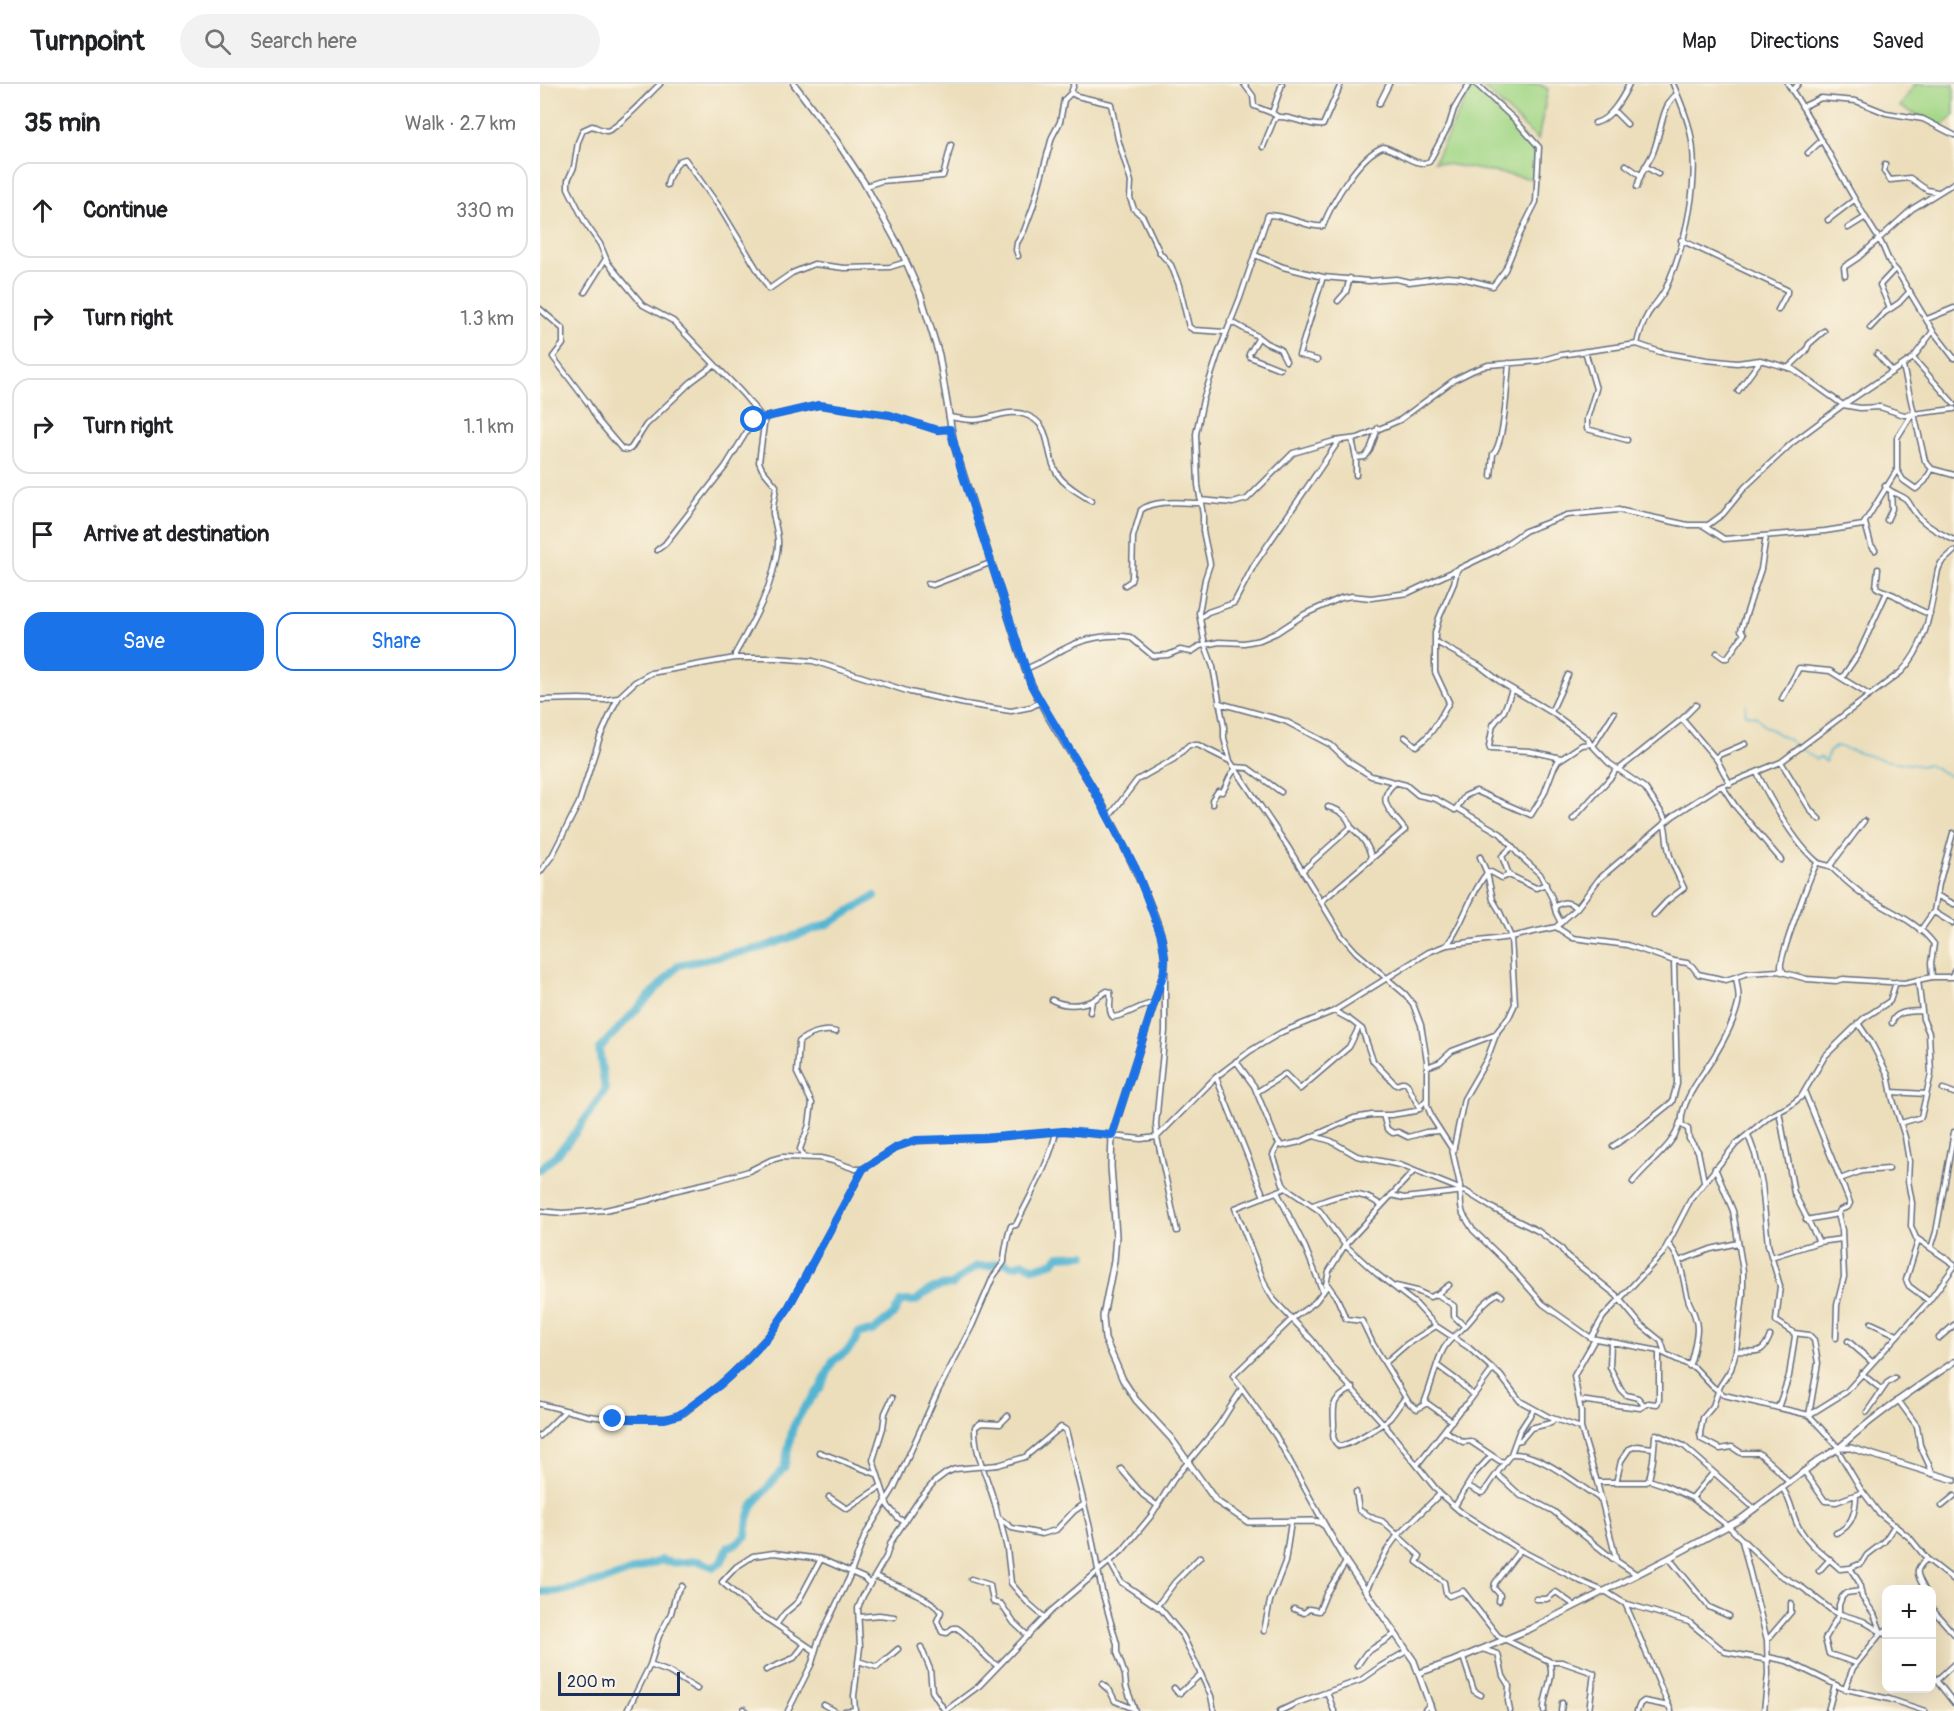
<!DOCTYPE html>
<meta charset="utf-8">
<style>
body{margin:0;font-family:Pangolin,sans-serif;background:#f2f2f2;color:#202124}
.controls{position:absolute;right:18px;bottom:18px;display:grid;overflow:hidden;border-radius:12px;box-shadow:0 6px 24px #0002}
.controls button{width:54px;height:54px;display:grid;place-items:center;padding:0;border:0;border-bottom:2px solid #e0e0e0;background:#fff;color:#202124;font:30px sans-serif}
.scale{position:absolute;left:18px;bottom:15px;width:122px;box-sizing:border-box;padding-left:6px;border:3px solid #1b2f5e;border-top:0;font-size:16px;line-height:21px;white-space:nowrap;color:#1b2f5e;-webkit-text-stroke:4px #fcf5e5;paint-order:stroke}
.stop{position:absolute;width:18px;height:18px;margin:-14px;border:4px solid #1a73e8;border-radius:50%;background:#fff}
.stop.end{background:#1a73e8;border-color:#fff;box-shadow:0 2px 6px #0008}
.list{margin:0;padding:0;list-style:none}
h2{display:flex;justify-content:space-between;align-items:center;height:78px;margin:0;padding:0 24px;font-size:26px}
h2 small{font-size:20px;font-weight:400;color:#757577}
.list li{display:grid;grid-template-columns:39px 1fr auto;gap:18px;align-items:center;box-sizing:border-box;height:96px;margin:0 12px 12px;padding:0 12px;border:2px solid #e0e0e0;border-radius:18px}
.list b{display:block;font-size:22px;white-space:nowrap}
.list em{font-size:20px;font-style:normal;color:#757577}
.actions{display:flex;gap:12px;padding:18px 24px}
.actions a{flex:1;padding:14px 0;border:2px solid #1a73e8;border-radius:18px;text-align:center;font-size:21px;color:#1a73e8}
.actions .main{background:#1a73e8;color:#fff}
.icon{flex:none;width:33px;height:33px;fill:none;stroke:currentColor;stroke-width:2;stroke-linecap:round;stroke-linejoin:round}
.map{position:relative;flex:none;width:1414px;height:1627px;overflow:hidden}
header{display:flex;align-items:center;gap:36px;box-sizing:border-box;height:84px;padding:0 30px;background:#fff;border-bottom:2px solid #e0e0e0}
header strong{font-size:28px}
nav{display:flex;gap:33px;margin-inline-start:auto;font-size:21px}
.search{width:420px;height:54px;background:#f2f2f2;display:flex;align-items:center;gap:15px;box-sizing:border-box;padding:0 21px;border-radius:33px;color:#757577;font-size:22px}
main{display:flex}
aside{flex:1;background:#fff}
.map>svg:first-child{display:block}
</style>
<header>
<strong>Turnpoint</strong>
<div class="search"><svg class="icon" aria-label="search" viewBox="0 0 24 24"><circle cx="10" cy="10" r="6"/><path d="M15 15l6 6"/></svg>Search here</div>
<nav><a>Map</a><a>Directions</a><a>Saved</a></nav>
</header>
<main>
<aside>
<h2>35 min<small>Walk · 2.7 km</small></h2>
<ul class="list">
<li><svg class="icon" aria-label="ahead" viewBox="0 0 24 24"><path d="M12 20V5M6 11l6-6 6 6"/></svg><div><b>Continue</b></div><em>330 m</em></li>
<li><svg class="icon" aria-label="right" viewBox="0 0 24 24"><path d="M7 20v-9h11M14 6l5 5-5 5"/></svg><div><b>Turn right</b></div><em>1.3 km</em></li>
<li><svg class="icon" aria-label="right" viewBox="0 0 24 24"><path d="M7 20v-9h11M14 6l5 5-5 5"/></svg><div><b>Turn right</b></div><em>1.1 km</em></li>
<li><svg class="icon" aria-label="arrive" viewBox="0 0 24 24"><path d="M6 21V4h12l-3 4 3 4H6"/></svg><div><b>Arrive at destination</b></div></li>
</ul>
<div class="actions"><a class="main">Save</a><a>Share</a></div>
</aside>
<div class="map">
<svg width="1414" height="1627" viewBox="0 0 1414 1627">
<rect width="100%" height="100%" fill="#fcf5e5"/>
<filter id="ink" filterUnits="userSpaceOnUse"><feTurbulence type="fractalNoise" baseFrequency=".0167" numOctaves="2"/><feDisplacementMap in="SourceGraphic" scale="12" xChannelSelector="R" yChannelSelector="G"/><feConvolveMatrix kernelMatrix="1 2 1 2 8 2 1 2 1" color-interpolation-filters="sRGB"/></filter>
<filter id="wash" filterUnits="userSpaceOnUse"><feTurbulence type="fractalNoise" baseFrequency=".008" numOctaves="4" result="noise"/><feDisplacementMap in="SourceGraphic" scale="24" xChannelSelector="R" yChannelSelector="G"/><feGaussianBlur stdDeviation="1.35" result="paint"/><feColorMatrix in="noise" values="0 0 0 0 0 0 0 0 0 0 0 0 0 0 0 0 0 1.4 0 .05"/><feComposite in="paint" operator="in"/></filter>
<g filter="url(#wash)">
<rect width="100%" height="100%" fill="#ecdebb"/>
<!-- green -->
<path fill="#a2d787" stroke="#5e8372" stroke-width="1.5" d="M940,0H999L1008,5L998,56Z
M1375,0H1414V32L1402,42L1360,23Z
M933,1L995,65L994,95L894,78Z"/>
<g fill="none" stroke-linecap="round" stroke-linejoin="round">
<!-- stream -->
<path stroke="#53b5d2" stroke-width="1.5" d="M1206,621L1205,630L1217,633L1223,641L1249,656L1257,663
M1261,665L1276,675L1280,673L1286,678L1289,667L1297,662L1343,676L1382,682L1387,680L1414,694"/>
<!-- river -->
<path stroke="#53b5d2" stroke-width="8" d="M0,1085C27,1064 46,1035 65,1006L59,965L139,881L221,864L288,840L335,812
M0,1508L22,1507L66,1496L122,1476L132,1479L158,1477L174,1483L181,1479L188,1463L197,1460L206,1452L208,1435L213,1421L244,1384L253,1343L264,1324L281,1303L293,1277L307,1267L315,1258L318,1249L333,1247L353,1231L361,1217H376C387,1206 396,1201 412,1201C419,1193 428,1188 437,1182H448L464,1178C472,1183 476,1182 483,1179L495,1184L514,1178L518,1172L545,1171"/>
</g>
</g>
<g filter="url(#ink)">
<g fill="none" stroke-linecap="round" stroke-linejoin="round">
<!-- street casing -->
<g stroke="#646c7f" stroke-width="7">
<path id="street" d="M120,0C111,8 76,47 66,47C61,46 56,43 52,42L43,46L38,58L34,83L28,96V104L46,140L60,160L68,179L103,221L133,237L202,309L222,333
M704,0L713,12L714,22L732,29
M929,0L914,25L909,41L889,78C873,83 859,66 843,63C819,72 792,118 783,142C771,145 745,130 728,131L700,214L678,270L663,316L656,350L658,401L663,431V447L670,480L665,495L659,529L665,561L673,583L684,643V654L690,677L748,763L801,851L816,868L865,910L873,920L881,941L887,977V1021L892,1034L912,1065L920,1101L921,1122L923,1130L933,1146L965,1177L1003,1220L1051,1254L1119,1267L1155,1284L1172,1302L1184,1311L1269,1331L1299,1364
M1248,0C1281,50 1306,105 1339,155C1346,166 1347,179 1357,187L1393,247L1414,274
M1252,7L1258,0
M531,9L537,12L571,20L578,55L591,98L590,114L594,125L603,133L620,169L631,181L639,201L649,243L654,246L685,248
M839,20L849,0
M1262,23L1281,14L1316,17L1346,29L1383,35L1414,51
M1073,26L1087,40
M738,33L732,29L742,0
M1055,39C1070,36 1083,13 1089,0
M723,63L734,36L738,33C754,32 768,43 783,41L801,0
M1268,69L1282,56
M1086,81L1100,91
M1345,81L1344,87L1350,96L1370,94L1387,106L1397,108
M1105,82L1118,90
M127,101L129,93L139,77L145,75L180,124L229,205L252,189L274,180L304,184L350,183L366,178
M326,102L341,97L403,92L411,61
M1097,103C1100,91 1105,83 1111,73C1121,55 1120,22 1137,10
M1288,136L1314,116
M1308,144L1324,134
M1141,156L1247,206V209L1238,226
M715,171L743,183L783,193L829,197L856,195L869,198L907,193L921,194L953,202L965,186L979,152L996,118L999,63L974,35L936,0
M478,172L476,166L477,159L484,147L493,123L512,53L520,38L524,16L531,9L534,0
M1305,191L1304,183L1319,173L1372,125L1414,99
M45,208L65,176
M798,217L806,208L810,194
M0,225L23,245V260L13,273L48,319L59,338L82,365L88,366L91,364L106,341L151,298L174,281
M1350,225L1340,201L1355,185
M1387,235L1414,224
M690,237L717,252L718,255L709,270L710,273L740,285
M1330,244L1344,229L1359,219L1370,207
M717,252L726,259L740,265L746,277
M1097,260C1099,250 1103,239 1108,230C1114,221 1121,214 1126,204C1146,159 1162,91 1149,43C1145,28 1139,14 1133,0
M1045,267L1056,305L1047,335V345L1087,356
M1337,270L1353,288
M1373,274L1414,320
M777,276L759,271L783,193
M1363,282L1385,377L1392,385L1414,391
M1248,284L1266,267L1269,260L1284,247
M1198,307L1220,277
M409,333C417,334 425,336 432,336C450,337 463,325 483,330C515,339 503,369 518,391C525,402 540,409 551,417
M812,355L816,374V391
M816,374L825,373L830,366L838,344
M1357,386L1363,396L1376,405L1385,397L1392,385
M951,392L953,370C965,358 967,298 969,279
M1345,402C1351,409 1359,410 1366,415C1370,419 1371,423 1374,427C1382,440 1401,450 1414,456
M660,416L693,419L707,415L753,369L794,357L818,354L860,336L914,296L932,287L948,281L999,277L1020,271L1097,260L1120,268L1167,276L1197,279L1220,276L1253,285L1303,321L1320,324L1340,323L1364,331L1414,325
M1347,436L1352,425L1351,409
M1325,439L1331,461L1335,466
M1164,442L1184,455L1285,447L1323,441L1357,386V354L1372,330
M117,466L125,460L185,383L214,336L279,321L350,331L397,346L410,345
M1338,485L1336,503C1341,507 1348,508 1354,511C1366,518 1376,526 1390,530
M388,500L393,501L450,479
M585,501L591,497L592,493L593,453L601,426C615,415 643,419 661,419
M660,534L668,528L694,519L714,481L798,358
M896,558L940,582L962,599L1011,628L1047,654L1050,659
M1177,569L1184,574H1187L1204,550L1201,546L1221,485L1226,452
M195,574V570C214,536 234,501 238,462C239,451 235,441 233,430C232,421 236,411 236,402L222,385L219,378L225,333
M485,585C500,580 510,572 524,565C542,555 569,549 590,553L613,572L628,571L640,566L651,568L660,562L679,558L704,559L720,556L736,549L765,530L801,514L812,512L831,514L868,509L956,467L985,447L1027,431L1078,426L1148,441H1168L1183,430L1205,403L1252,359L1303,321L1373,274L1393,247
M1302,594L1319,569L1347,508
M972,606L964,627L953,641L949,662L950,665L990,667L1021,674
M1242,615L1259,584L1290,587L1329,611
M0,616L39,615L65,616L78,614
M679,619L745,637L791,661L809,678L831,692L866,701L878,711L896,715L915,726L925,712L936,707L991,731L1004,710L1013,686L1018,677L1042,661L1051,660L1069,679L1105,704L1127,737
M1011,628L1028,591
M1142,635L1156,621
M865,653L876,662C892,652 900,634 909,618L895,588V549L899,534L914,499L917,486
M1053,662L1074,629
M1241,678L1271,727L1279,735
M694,683L708,684L741,708
M1078,686L1142,635L1177,676
M1217,689C1230,715 1254,758 1276,777C1280,782 1287,779 1292,784C1303,794 1314,805 1327,813C1350,827 1378,838 1394,860L1391,879L1392,893
M1190,700L1176,674L1179,671L1205,660
M1182,702L1196,723L1241,776
M673,720L672,716L678,707L682,708C688,701 688,691 696,685
M917,724L961,750L979,771L1000,790L1012,814L1016,829L1021,839
M569,733L597,696L634,675L649,661H658L690,677
M1033,735L1072,692L1076,685
M811,743C819,750 830,762 831,774
M1290,782L1324,737
M762,787L811,743C807,731 800,726 788,723
M0,788L12,772L39,719L60,653L74,622L79,613L95,598L111,589L195,574H235L273,577L370,608L425,620L471,627L491,623L500,618
M969,791L962,772L972,763
M1398,812L1414,820
M782,817L865,746C854,730 833,717 855,699
M1015,823C1023,817 1029,817 1037,824
M1394,828L1412,839
M1114,831L1127,817L1144,804C1138,791 1130,778 1128,763C1126,755 1127,748 1124,739
M1016,843L1033,854L1087,861L1134,877L1147,879L1152,882L1158,890L1186,896L1208,889L1238,887L1267,895L1296,897L1303,895L1364,899L1392,893H1414
M1380,847L1394,827L1399,800L1413,749
M907,861C924,839 929,811 947,789L951,788L962,794L969,791L996,804L1006,800
M625,887V947L616,1040L617,1053L637,1147
M1243,887C1242,886 1241,885 1241,883C1239,875 1271,789 1277,779
M1412,893L1414,887
M512,916C526,923 538,922 551,917
M794,927L809,935L822,945L833,977L856,1001L864,998L867,1000L880,1025
M550,928L552,917L567,907L570,908C572,916 567,927 573,933C587,932 599,921 614,919
M1318,939L1332,960L1348,991L1353,1016L1365,1053L1369,1077L1368,1097L1372,1119L1371,1142L1376,1154L1414,1180
M1352,939C1355,926 1372,928 1382,927
M696,977L714,1002L736,1055L742,1062L760,1058L814,1034L832,1031H851L876,1027L886,1016
M887,983L900,978L912,967L957,950
M676,993L724,1113
M1403,1005L1414,1009
M717,1008L745,990L760,1005L809,963L819,943
M1352,1008L1386,1010
M1265,1009L1310,1119L1308,1123L1300,1126L1298,1130L1302,1146L1304,1193L1297,1221L1296,1254
M1239,1027L1254,1109L1279,1158L1302,1155
M843,1031L847,1045L853,1049L858,1048L868,1053L886,1048L899,1047
M1361,1039L1381,1033L1391,990L1389,949L1383,935L1378,896
M1208,1051L1215,1070L1222,1100L1228,1161L1240,1202L1236,1237L1254,1249L1255,1252L1249,1292L1238,1324
M774,1052L791,1057L817,1072L860,1081L917,1104
M739,1060L733,1071L743,1100L746,1104L780,1127L805,1161L837,1190L876,1220L896,1242L928,1263L960,1291L980,1317L1009,1333L1041,1344L1057,1398H1106L1109,1396L1124,1401L1152,1414L1188,1442L1238,1490L1263,1504L1294,1528L1323,1537L1346,1551
M1073,1062L1096,1047L1132,1018L1137,1000L1134,877
M913,1068L924,1015L947,975L957,948L969,933L975,920L971,853L959,826L953,816L947,789L940,773
M263,1072L260,1065L269,1041L272,1019L257,989L259,958C267,950 285,944 296,948
M1175,1084L1193,1127L1203,1187V1210L1196,1267L1191,1285L1180,1302L1173,1322L1163,1334L1160,1349L1161,1355L1180,1365L1192,1363L1201,1369H1219L1239,1387L1249,1399
M1300,1095L1322,1087L1349,1085
M1164,1097L1158,1067L1149,1055L1148,1045L1142,1041C1138,1020 1165,988 1175,971C1184,956 1194,938 1198,920C1200,910 1197,903 1196,893
M1093,1098C1107,1079 1135,1062 1140,1038
M746,1104L695,1124L726,1203L734,1216L772,1256L793,1284L843,1339L900,1410L922,1429L980,1466L1040,1497L1068,1509L1084,1519L1149,1538L1185,1568L1228,1576
M737,1108L765,1163L783,1208
M851,1111L864,1114L925,1107L954,1125L998,1147L1020,1163L1027,1172L1076,1211L1100,1240L1121,1257L1125,1269
M773,1121C800,1111 815,1103 841,1121
M0,1127L22,1129L65,1126L110,1116L133,1107L172,1098L209,1087L231,1076L242,1073L280,1074L293,1077L315,1085H323L357,1063L376,1057L444,1054L524,1047L601,1055L617,1053L676,993L710,967L742,948L794,927L889,868L907,861L971,853L1016,843L1037,824L1059,795L1133,732L1175,705L1241,678L1361,588C1388,561 1391,521 1398,486L1401,479L1414,467
M1266,1136L1298,1130
M1378,1157L1366,1196L1369,1202L1389,1217
M1128,1160C1144,1176 1142,1198 1149,1218C1153,1226 1157,1235 1157,1245C1157,1251 1152,1277 1149,1282
M1391,1164L1396,1148L1414,1048
M1231,1173L1279,1158
M1139,1177L1171,1165L1198,1159
M787,1200L797,1214L806,1235L822,1237L833,1260L869,1319L877,1325L887,1319L912,1337
M856,1202L877,1207L890,1213L897,1210L909,1201
M897,1210L914,1222V1232L925,1243
M1331,1239L1357,1251
M1254,1249L1269,1251L1274,1256L1278,1279L1269,1331
M1051,1254L1063,1233L1123,1169L1151,1115L1196,1060L1230,1032L1248,1023L1261,1013L1285,972L1323,935L1350,917L1356,898
M1399,1254L1414,1241
M1308,1257L1332,1278
M1071,1259L1070,1283L1081,1306L1086,1311L1098,1314L1103,1320
M1196,1267C1216,1267 1222,1272 1230,1252
M845,1279L867,1260L896,1242
M898,1282L917,1296L933,1311
M1321,1289L1342,1306
M813,1304C792,1316 793,1318 794,1340C794,1350 790,1354 799,1362C809,1362 842,1341 850,1334C855,1328 860,1320 865,1314
M352,1314L345,1329L343,1344L333,1376L348,1422L358,1434L365,1438
M1039,1316L1100,1324L1108,1319L1117,1320L1119,1316V1267
M1358,1316L1377,1342L1380,1361L1393,1390
M884,1319C891,1303 894,1286 901,1270C907,1256 916,1252 925,1242C938,1229 940,1220 958,1209L962,1212
M0,1320L49,1332L73,1335L128,1334L144,1329L189,1293L232,1248L247,1226L323,1085
M1327,1328L1347,1299L1355,1294
M1269,1331L1306,1308L1389,1217L1414,1183
M468,1332L460,1340L441,1339L435,1343C434,1375 453,1402 458,1433L472,1444L502,1450L516,1446L534,1427L543,1421
M1041,1344V1327L1034,1292L1055,1255
M905,1347L923,1358L930,1357L960,1377L965,1378L971,1370C1001,1368 1037,1401 1062,1416
M0,1352L25,1327
M976,1357L981,1356L991,1344L1011,1339L1014,1335
M1297,1365L1320,1404L1338,1428L1370,1454L1387,1475L1414,1496
M279,1368L336,1390
M971,1370L979,1348L994,1325
M877,1381L920,1326L928,1319L953,1285
M581,1385L603,1411L618,1422
M1264,1387L1285,1417L1296,1418L1323,1408
M958,1391L981,1412L988,1414L1013,1427L1072,1474L1096,1490
M1109,1396L1113,1376L1115,1352L1116,1350L1144,1362L1215,1425
M1057,1398L1076,1475
M1076,1399L1081,1377L1089,1365L1097,1362L1113,1364
M928,1402L941,1409L944,1408L965,1378
M1242,1404C1252,1416 1252,1432 1259,1444C1269,1461 1286,1472 1300,1485L1310,1484L1319,1498L1322,1513L1334,1530L1341,1548
M816,1408L819,1426L835,1435L842,1437L880,1472L877,1478L904,1498L906,1509L909,1512L923,1507L958,1552L1009,1577C1016,1594 1003,1610 1004,1627
M289,1413L307,1425L340,1403
M1152,1414L1173,1389
M915,1422L935,1389L951,1372
M1402,1422L1414,1412
M460,1435L467,1465L471,1499L487,1518L505,1534
M785,1441L736,1352L693,1292L752,1235L775,1218L785,1205L789,1187L805,1161L873,1088
M1296,1449C1312,1443 1316,1427 1316,1411
M1202,1457L1227,1556L1228,1590L1224,1627
M1129,1474L1169,1523L1189,1532
M570,1478L581,1498L621,1525L643,1552L671,1612L674,1627
M1310,1484L1322,1479L1327,1471L1344,1458L1355,1441
M1279,1487L1290,1475
M335,1492C354,1501 388,1511 401,1528L397,1537L402,1548L407,1549L413,1544H417C433,1554 442,1573 458,1582
M431,1495L450,1501L453,1518L461,1520L474,1539L488,1552
M826,1506L847,1466L857,1452L900,1410
M1385,1506C1378,1491 1372,1487 1387,1475
M996,1515H1007L1016,1508L1034,1521
M959,1517L960,1511L954,1504L955,1499L980,1466
M1085,1519L1131,1627
M617,1522L635,1498L660,1473
M754,1525L764,1529L769,1525L779,1527L786,1510L806,1478
M1392,1525L1414,1550
M319,1533L339,1531L354,1533
M236,1541L245,1529L258,1518L281,1475
M724,1547L730,1517L745,1478L751,1438
M1228,1555L1251,1528V1519
M381,1563L390,1585L392,1607L405,1627
M942,1565L958,1570L963,1592L969,1602L968,1617L970,1627
M275,1567L214,1526L182,1498L196,1483L213,1472L234,1469L281,1475L324,1494L330,1500
M923,1573L934,1607L941,1611
M1228,1573L1247,1577L1302,1604L1349,1615L1385,1627
M318,1577L337,1583L358,1565
M1010,1578H1022L1054,1589L1049,1627
M1316,1579L1289,1570L1285,1555L1299,1530V1521L1302,1513L1306,1509L1321,1507
M110,1581L129,1588L157,1605
M817,1582L826,1569L855,1550
M226,1586L254,1574L265,1560
M1392,1591L1414,1619
M1397,1596L1414,1580
M562,1600L570,1607L575,1617L594,1625
M634,1604L638,1609H640L661,1590
M1305,1605L1313,1584L1341,1549L1346,1546
M787,1608L794,1627
M284,1621L295,1627
M204,1625L206,1627
M87,1627L110,1581L119,1552L131,1529L136,1510L142,1502
M248,1627L272,1579L278,1558L309,1494L325,1451L354,1404L398,1307L432,1242L453,1193L464,1178C464,1170 468,1150 471,1142L476,1141C490,1111 509,1081 516,1048
M305,1627L315,1626
M315,1627L314,1612L320,1563L318,1524L323,1512L346,1473L351,1458L379,1416L394,1398L406,1389L415,1385L458,1381L485,1373L521,1343L526,1346L550,1444L562,1507L577,1560V1568L585,1591L586,1602L595,1627
M405,1627L439,1602L511,1527L582,1467L611,1432L634,1395L679,1341L701,1306
M740,1627L757,1619L821,1596L841,1582L867,1567
M884,1627L890,1620
M1021,1627L1022,1619
M1097,1627L1100,1620L1104,1617L1129,1622
M1288,1627L1295,1601"/>
</g>
<!-- secondary casing -->
<g stroke="#646c7f" stroke-width="8">
<path id="secondary" d="M254,0L296,56L323,97L360,164L381,212L399,271L414,361L485,585C500,624 524,658 546,693C569,730 588,768 605,808C615,832 628,861 624,888L572,1051L571,1082L576,1152L574,1177L563,1232L565,1255L583,1296L596,1316L631,1354L676,1417L708,1438L773,1437L779,1438L785,1442L806,1478L874,1577L892,1627
M1299,1364C1334,1331 1375,1305 1414,1278
M879,1589L913,1577L990,1545L1129,1474L1201,1435L1279,1376L1299,1364H1311L1414,1396"/>
</g>
<!-- street -->
<use href="#street" stroke="#fff" stroke-width="4"/>
<!-- secondary -->
<use href="#secondary" stroke="#fff" stroke-width="5"/>
</g>
</g>
<g fill="none" stroke-linecap="round" stroke-linejoin="round" filter="url(#ink)">
<!-- route -->
<path stroke="#1a73e8" stroke-width="8" d="M73,1335H125L139,1331L180,1301L206,1277L228,1253L247,1226L323,1085L357,1063L376,1056L444,1054L524,1047L572,1051L624,888L625,874L621,851L596,785L554,706L491,601L423,392L410,345L397,346L350,331L279,321L214,336"/>
</g>
</svg>
<div class="controls">
<button>+</button>
<button>−</button>
</div>
<div class="scale">200 m</div>
<div class="stop" style="left:214px;top:336px"></div>
<div class="stop end" style="left:73px;top:1335px"></div>
</div>
</main>
